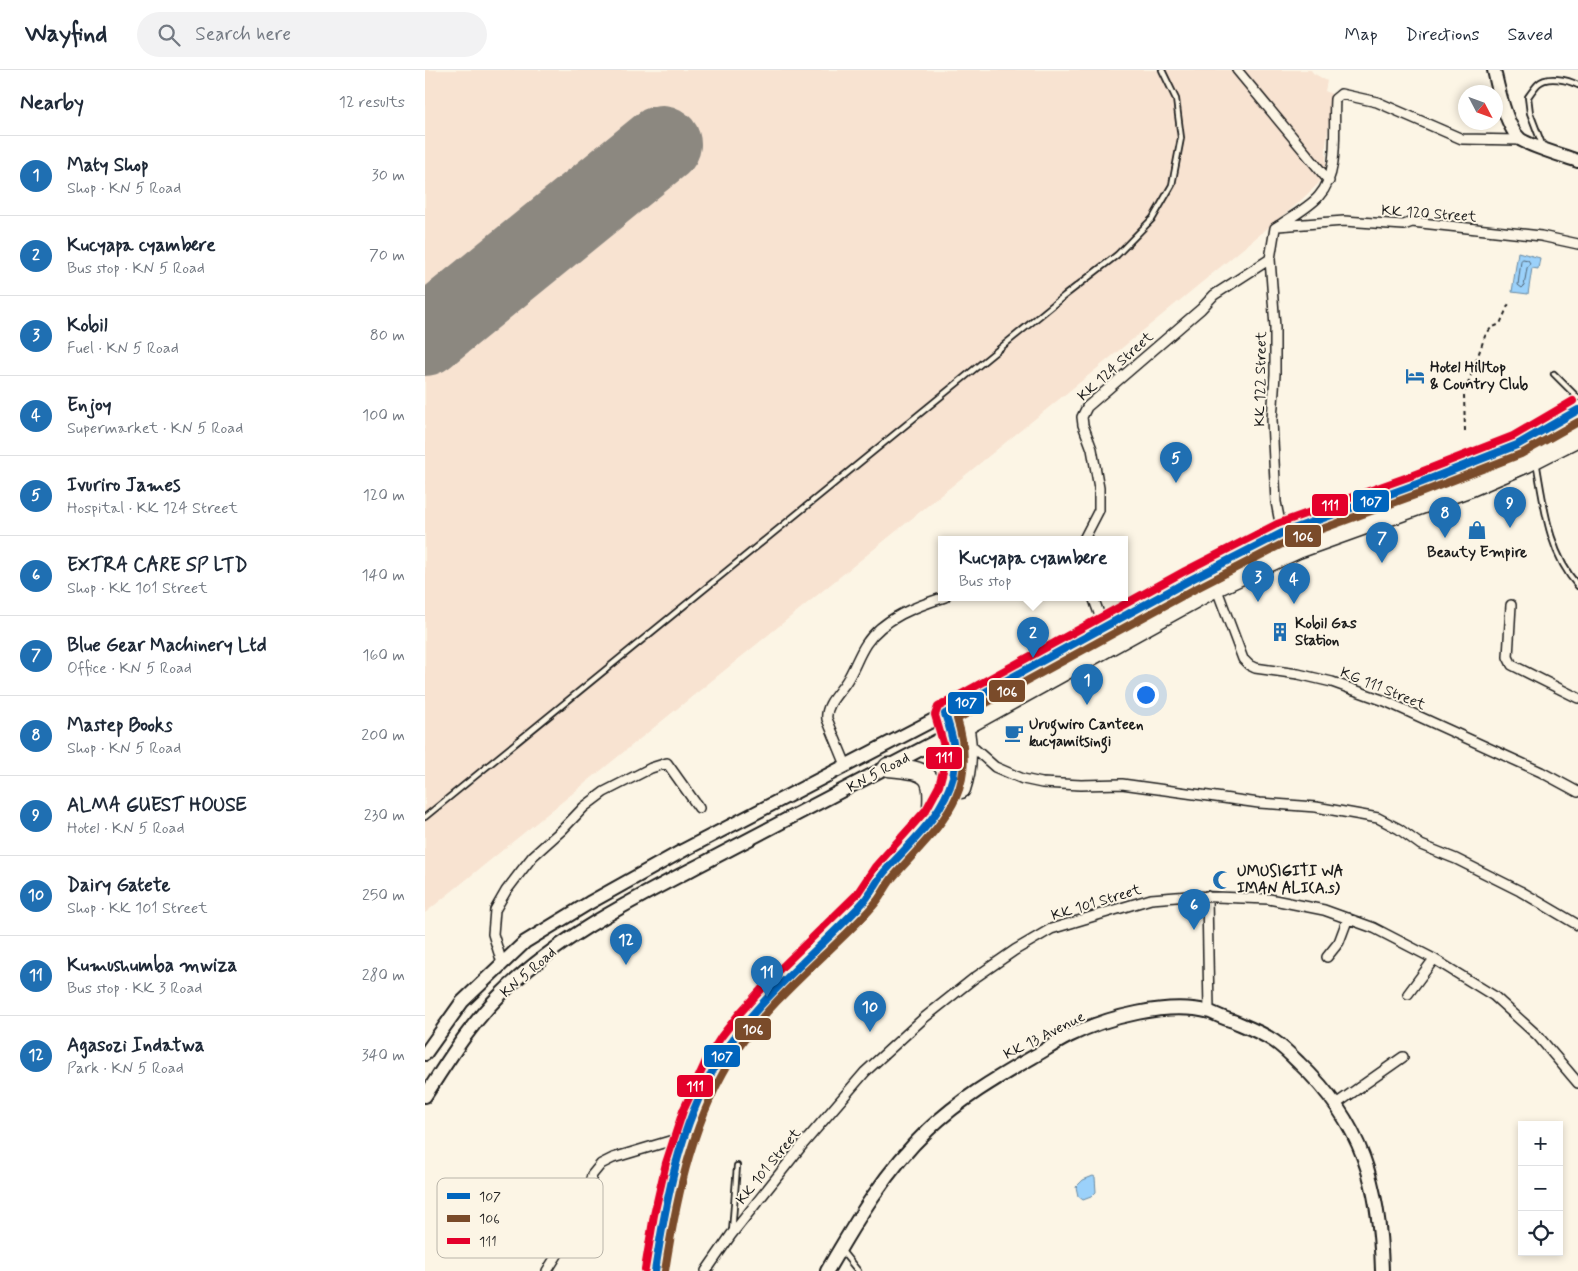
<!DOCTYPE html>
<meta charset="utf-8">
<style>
body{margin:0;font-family:Mynerve,sans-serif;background:#f2f2f3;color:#1f2937}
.controls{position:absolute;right:15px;bottom:15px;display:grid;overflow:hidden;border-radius:0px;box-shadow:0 2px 8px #0003}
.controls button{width:45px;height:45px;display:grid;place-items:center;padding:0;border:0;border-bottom:1px solid #e0e1e3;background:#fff;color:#1f2937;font:25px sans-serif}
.compass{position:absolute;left:1033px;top:15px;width:45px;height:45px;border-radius:50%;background:#fff;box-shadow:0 2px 8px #0003;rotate:131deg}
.you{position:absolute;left:720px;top:624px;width:18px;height:18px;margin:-12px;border:4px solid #fff;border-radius:50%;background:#1a73e8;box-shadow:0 0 0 8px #1a73e833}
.badge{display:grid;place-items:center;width:32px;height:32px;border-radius:50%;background:#1f6fb2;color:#fff;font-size:16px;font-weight:700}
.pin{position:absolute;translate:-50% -41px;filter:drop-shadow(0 1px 2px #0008)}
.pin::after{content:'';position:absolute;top:26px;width:18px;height:15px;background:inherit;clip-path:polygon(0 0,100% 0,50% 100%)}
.popup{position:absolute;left:513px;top:466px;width:190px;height:65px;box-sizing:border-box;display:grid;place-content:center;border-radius:0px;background:#fff;filter:drop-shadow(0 1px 4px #0005);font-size:16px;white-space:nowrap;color:#747a83}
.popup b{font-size:19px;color:#1f2937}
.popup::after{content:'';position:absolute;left:50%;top:100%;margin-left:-10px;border:10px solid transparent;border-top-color:#fff}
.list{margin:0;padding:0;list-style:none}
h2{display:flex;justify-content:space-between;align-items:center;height:65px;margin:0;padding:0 20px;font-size:21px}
h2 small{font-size:16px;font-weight:400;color:#747a83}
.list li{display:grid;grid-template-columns:32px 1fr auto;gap:15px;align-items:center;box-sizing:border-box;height:80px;padding:0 20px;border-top:1px solid #e0e1e3}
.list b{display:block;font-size:19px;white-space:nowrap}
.list p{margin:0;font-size:16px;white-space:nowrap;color:#747a83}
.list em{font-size:16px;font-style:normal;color:#747a83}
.icon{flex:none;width:28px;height:28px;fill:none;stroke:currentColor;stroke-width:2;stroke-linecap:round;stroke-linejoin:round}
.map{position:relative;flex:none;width:1153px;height:1201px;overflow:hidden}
header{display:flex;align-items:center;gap:30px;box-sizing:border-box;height:70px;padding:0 25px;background:#fff;border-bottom:1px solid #e0e1e3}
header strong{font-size:24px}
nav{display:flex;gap:28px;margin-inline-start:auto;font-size:18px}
.search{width:350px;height:45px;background:#f2f2f3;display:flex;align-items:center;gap:12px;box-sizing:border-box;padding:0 18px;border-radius:28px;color:#747a83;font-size:19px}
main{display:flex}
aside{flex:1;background:#fff}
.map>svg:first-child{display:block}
</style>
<header>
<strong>Wayfind</strong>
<div class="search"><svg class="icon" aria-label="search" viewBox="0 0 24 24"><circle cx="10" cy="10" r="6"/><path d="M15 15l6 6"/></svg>Search here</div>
<nav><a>Map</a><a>Directions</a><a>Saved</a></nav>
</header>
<main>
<aside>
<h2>Nearby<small>12 results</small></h2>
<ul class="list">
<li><span class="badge">1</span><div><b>Maty Shop</b><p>Shop · KN 5 Road</p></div><em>30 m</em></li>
<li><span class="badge">2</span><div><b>Kucyapa cyambere</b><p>Bus stop · KN 5 Road</p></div><em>70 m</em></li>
<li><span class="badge">3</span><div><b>Kobil</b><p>Fuel · KN 5 Road</p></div><em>80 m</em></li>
<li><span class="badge">4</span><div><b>Enjoy</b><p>Supermarket · KN 5 Road</p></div><em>100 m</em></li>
<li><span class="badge">5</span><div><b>Ivuriro James</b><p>Hospital · KK 124 Street</p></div><em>120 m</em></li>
<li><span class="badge">6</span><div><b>EXTRA CARE SP LTD</b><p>Shop · KK 101 Street</p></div><em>140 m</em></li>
<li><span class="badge">7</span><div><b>Blue Gear Machinery Ltd</b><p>Office · KN 5 Road</p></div><em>160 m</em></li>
<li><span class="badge">8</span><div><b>Mastep Books</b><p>Shop · KN 5 Road</p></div><em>200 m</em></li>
<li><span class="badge">9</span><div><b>ALMA GUEST HOUSE</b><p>Hotel · KN 5 Road</p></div><em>230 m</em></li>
<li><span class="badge">10</span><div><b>Dairy Gatete</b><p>Shop · KK 101 Street</p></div><em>250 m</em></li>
<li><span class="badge">11</span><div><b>Kumushumba mwiza</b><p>Bus stop · KK 3 Road</p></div><em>280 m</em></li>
<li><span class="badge">12</span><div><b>Agasozi Indatwa</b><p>Park · KN 5 Road</p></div><em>340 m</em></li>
</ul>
</aside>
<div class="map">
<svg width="1153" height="1201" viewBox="0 0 1153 1201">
<rect width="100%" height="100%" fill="#fcf5e5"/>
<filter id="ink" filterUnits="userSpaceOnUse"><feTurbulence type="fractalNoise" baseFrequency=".02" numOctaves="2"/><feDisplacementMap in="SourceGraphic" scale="10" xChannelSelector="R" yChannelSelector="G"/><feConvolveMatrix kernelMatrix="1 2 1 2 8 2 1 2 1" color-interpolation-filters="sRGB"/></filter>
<g filter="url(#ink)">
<!-- built -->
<path fill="#f8e3d1" d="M0,0H886L888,3L902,11L900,21L907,24L901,76V101L893,114L872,134L675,296L0,843Z"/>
<!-- water -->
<path fill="#9bd1fa" stroke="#6889a1" d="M1093,182L1115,188L1113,199L1107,198L1103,224L1087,222Z
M668,1106L670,1107L671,1122L666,1127L658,1130L653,1126L651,1117L658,1110Z"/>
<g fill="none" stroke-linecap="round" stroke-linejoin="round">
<!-- shore -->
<path stroke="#4f6475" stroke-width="1" d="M1098,189L1103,190L1105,193L1102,198L1099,216L1097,218L1093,215L1096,191Z"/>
<!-- runway -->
<path stroke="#8c8880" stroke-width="78" d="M0,267L237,74"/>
<!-- lane casing -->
<g stroke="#1c1c1c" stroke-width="8">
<path id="lane" d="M1118,77L1105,43L1103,27C1106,23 1109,18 1113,14C1122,5 1143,10 1153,15
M1129,304L1153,328
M1111,391C1119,435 1123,482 1153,516
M0,747L639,226L692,185L728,148L747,115L756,68L751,29L737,0
M307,1162L312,1096
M416,1180L433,1201"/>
</g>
<!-- street casing -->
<g stroke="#1c1c1c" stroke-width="12">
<path id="street" d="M812,0L904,111
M853,156L919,151L979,155L987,152L1116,166L1153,174
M857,463L851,432L847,350L850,304V257L845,189L850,158C862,150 886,136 894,126C915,103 908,59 910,29L916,24L952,32L1037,69L1096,70
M659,469L674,440V418L667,379L658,355L657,347L662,337L776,239L789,225L845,189
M791,517L818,589L824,595L830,598L873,604L907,612L960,631L1116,702L1153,722
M668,527L679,557
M1086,535L1083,587L1087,595L1153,628
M543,673L570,697L598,709L617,713L656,715L697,714L834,733L891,737L953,748L974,759L996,775L1031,789L1095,821L1153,855
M421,695L402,649C400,635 414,623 421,612C429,600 433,586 441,574C458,548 492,536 520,527
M782,826L784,942
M902,887L914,872L923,848
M77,893L68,864L70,840L81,821L97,800L108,786L137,760L159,737L179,722L226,698L242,693L274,738
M983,924L1009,889
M911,1034L978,987
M122,1201L152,1153L159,1137L167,1105L176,1094L188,1088L258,1067
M281,1201L306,1165L379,1073L440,1002L499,948L548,909L590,880L626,859L726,829L764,826L844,829L899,840L949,858L1009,889L1069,926L1113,966L1153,1013"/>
</g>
<!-- secondary casing -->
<g stroke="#1c1c1c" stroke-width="16">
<path id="secondary" d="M1069,0C1073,18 1081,57 1095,69C1102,75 1142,87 1153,91
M0,984L37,932L100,872L164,833L259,780L520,644
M0,1026C23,991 44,956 74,926C135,864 216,826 292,786C371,745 449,704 527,663
M402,1201C431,1151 461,1100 503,1060C534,1030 571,1008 608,987C620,980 632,972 644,966C682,947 743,931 785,942C792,945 800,949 808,951C822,957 836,962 849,971C858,977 866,985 874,993C937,1052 955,1116 957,1201"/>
</g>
<!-- highway casing -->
<g stroke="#1c1c1c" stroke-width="21">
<path id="highway" d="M527,663L791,517L873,479L1046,417L1102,393L1153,367
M463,697C505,701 511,703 506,748
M536,719C544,696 544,669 536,646
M441,830C447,820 453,809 460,801C507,747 547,722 520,644L765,510L857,463L987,416L1092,375L1153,340
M230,1201C242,1120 257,1042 305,972C327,941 357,912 384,885C406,864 427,841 450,822"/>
</g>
<!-- path -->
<path stroke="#1c1c1c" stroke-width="2" stroke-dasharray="4 4" stroke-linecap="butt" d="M1040,361L1039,325L1060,266L1066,258L1075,254L1085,231"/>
<!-- lane -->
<use href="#lane" stroke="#fcf5e5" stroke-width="4.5"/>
<!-- street -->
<use href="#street" stroke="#fcf5e5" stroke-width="9"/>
<!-- secondary -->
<use href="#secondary" stroke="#fcf5e5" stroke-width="12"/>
<!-- highway -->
<use href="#highway" stroke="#fcf5e5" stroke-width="18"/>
<!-- bus-1 casing -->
<g stroke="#fcf5e5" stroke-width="11">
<path id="bus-1" d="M230,1201C241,1131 254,1057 291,995C325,937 376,896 422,849C430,841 439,833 445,823C451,815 455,806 462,799C488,770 518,745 528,707C533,686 527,664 520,644L765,510L857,463L987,416L1092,375L1153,340"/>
</g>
<!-- bus-2 casing -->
<g stroke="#fcf5e5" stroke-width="11">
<path id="bus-2" d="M240,1201C252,1124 268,1046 312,980C344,933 389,896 429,856C437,848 445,840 452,831C458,823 462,814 469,806C514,755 556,724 532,649L770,519L861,472L990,425L1096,384L1153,352"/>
</g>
<!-- bus-3 casing -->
<g stroke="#fcf5e5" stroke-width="11">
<path id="bus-3" d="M220,1199L229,1145L241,1093L258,1041L281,991L296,967L314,944L352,902L432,824L450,797L501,740L514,716L519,697V676L510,645L513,637L760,501L852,454L983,407L1088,366L1148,331"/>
</g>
<!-- bus-1 -->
<use href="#bus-1" stroke="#0065bd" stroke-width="8"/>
<!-- bus-2 -->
<use href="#bus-2" stroke="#7a4b2a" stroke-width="8"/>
<!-- bus-3 -->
<use href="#bus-3" stroke="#e4002b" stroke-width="8"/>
</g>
</g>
<!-- icons -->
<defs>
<g id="hotel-bare" transform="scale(1.5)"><path d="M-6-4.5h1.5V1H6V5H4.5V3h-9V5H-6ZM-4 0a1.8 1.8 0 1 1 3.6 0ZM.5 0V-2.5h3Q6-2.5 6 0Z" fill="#1f6fb2" stroke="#fcf5e5" stroke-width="2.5" paint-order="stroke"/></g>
<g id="shop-bare" transform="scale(1.5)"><path d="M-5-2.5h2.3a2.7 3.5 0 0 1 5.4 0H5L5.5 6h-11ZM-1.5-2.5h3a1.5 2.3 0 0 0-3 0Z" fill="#1f6fb2" stroke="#fcf5e5" stroke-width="2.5" paint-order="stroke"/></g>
<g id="building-bare" transform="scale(1.5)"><path d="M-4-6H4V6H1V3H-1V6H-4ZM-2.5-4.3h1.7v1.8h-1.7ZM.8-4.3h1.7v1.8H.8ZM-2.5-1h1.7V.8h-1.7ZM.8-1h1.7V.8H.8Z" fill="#1f6fb2" stroke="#fcf5e5" stroke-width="2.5" paint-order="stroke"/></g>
<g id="cafe-bare" transform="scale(1.5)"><path d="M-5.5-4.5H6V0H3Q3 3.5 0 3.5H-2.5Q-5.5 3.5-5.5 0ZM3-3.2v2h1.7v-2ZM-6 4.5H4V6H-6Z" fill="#1f6fb2" stroke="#fcf5e5" stroke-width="2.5" paint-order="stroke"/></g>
<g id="mosque-bare" transform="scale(1.5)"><path d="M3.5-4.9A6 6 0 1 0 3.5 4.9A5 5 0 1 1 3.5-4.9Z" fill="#1f6fb2" stroke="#fcf5e5" stroke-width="2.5" paint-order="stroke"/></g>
</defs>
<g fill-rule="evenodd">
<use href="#hotel-bare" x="990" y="306"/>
<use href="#shop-bare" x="1052" y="460"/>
<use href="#building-bare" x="855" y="562"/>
<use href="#cafe-bare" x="589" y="663"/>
<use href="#mosque-bare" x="797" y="810"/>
</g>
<g text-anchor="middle" stroke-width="4" stroke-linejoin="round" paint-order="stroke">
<!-- street labels -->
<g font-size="15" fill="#1c1c1c" stroke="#fcf5e5">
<text transform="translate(1004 143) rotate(4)" y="5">KK 120 Street</text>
<text transform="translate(690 296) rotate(-42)" y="5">KK 124 Street</text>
<text transform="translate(835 309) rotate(-89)" y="5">KK 122 Street</text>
<text transform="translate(958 618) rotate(22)" y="5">KG 111 Street</text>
<text transform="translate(453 702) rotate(-28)" y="5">KN 5 Road</text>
<text transform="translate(671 832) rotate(-17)" y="5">KK 101 Street</text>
<text transform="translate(103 902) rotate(-41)" y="5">KN 5 Road</text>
<text transform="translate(619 965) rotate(-27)" y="5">KK 13 Avenue</text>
<text transform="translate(343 1096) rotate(-51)" y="5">KK 101 Street</text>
</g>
<!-- poi labels -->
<g font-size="15" font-weight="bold" fill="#1c1c1c" stroke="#fcf5e5" text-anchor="start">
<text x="1005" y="302">Hotel Hilltop<tspan x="1005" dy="17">&amp; Country Club</tspan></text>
<text x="1052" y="487" text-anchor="middle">Beauty Empire</text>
<text x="870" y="558">Kobil Gas<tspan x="870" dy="17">Station</tspan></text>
<text x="604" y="659">Urugwiro Canteen<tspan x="604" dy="17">kucyamitsingi</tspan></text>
<text x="812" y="806">UMUSIGITI WA<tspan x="812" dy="17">IMAN ALI(A.s)</tspan></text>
</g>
</g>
<!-- legend -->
<rect x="12" y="1108" width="166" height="80" rx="8" fill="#fcf5e5" stroke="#b9b4a9" stroke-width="1"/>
<rect x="22" y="1123" width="23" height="6" fill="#0065bd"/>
<rect x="22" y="1145" width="23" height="7" fill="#7a4b2a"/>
<rect x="22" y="1168" width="23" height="6" fill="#e4002b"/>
<g font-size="14" fill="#1c1c1c">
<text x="54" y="1131">107</text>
<text x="54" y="1153">106</text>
<text x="54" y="1176">111</text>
</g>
<g stroke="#fcf5e5" stroke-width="2">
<rect x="927" y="419" width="38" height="24" rx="5" fill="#0065bd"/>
<rect x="886" y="423" width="38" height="24" rx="5" fill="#e4002b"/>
<rect x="859" y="454" width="38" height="24" rx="5" fill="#7a4b2a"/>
<rect x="563" y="609" width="38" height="24" rx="5" fill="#7a4b2a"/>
<rect x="522" y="621" width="38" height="24" rx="5" fill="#0065bd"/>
<rect x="500" y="676" width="38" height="24" rx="5" fill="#e4002b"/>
<rect x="309" y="947" width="38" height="24" rx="5" fill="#7a4b2a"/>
<rect x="278" y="974" width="38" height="24" rx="5" fill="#0065bd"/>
<rect x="251" y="1004" width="38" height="24" rx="5" fill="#e4002b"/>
</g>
<g font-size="14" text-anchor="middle" font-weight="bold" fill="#fff">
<text x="946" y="436">107</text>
<text x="905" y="440">111</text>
<text x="878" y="471">106</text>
<text x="582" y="626">106</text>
<text x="541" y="637">107</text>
<text x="519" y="692">111</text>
<text x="328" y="964">106</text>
<text x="297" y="991">107</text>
<text x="270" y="1021">111</text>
</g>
</svg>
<div class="controls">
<button>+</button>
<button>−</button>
<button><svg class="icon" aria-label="locate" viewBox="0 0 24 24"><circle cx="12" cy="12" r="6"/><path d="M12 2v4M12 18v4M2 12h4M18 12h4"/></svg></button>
</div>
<svg class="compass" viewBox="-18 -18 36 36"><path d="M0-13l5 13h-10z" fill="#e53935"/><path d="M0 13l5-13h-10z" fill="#747a83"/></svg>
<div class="you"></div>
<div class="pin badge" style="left:662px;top:635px">1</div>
<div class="pin badge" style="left:608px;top:588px">2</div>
<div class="popup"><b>Kucyapa cyambere</b>Bus stop</div>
<div class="pin badge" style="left:833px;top:532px">3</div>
<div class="pin badge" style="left:869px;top:534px">4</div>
<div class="pin badge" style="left:751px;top:413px">5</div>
<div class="pin badge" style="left:769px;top:860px">6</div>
<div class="pin badge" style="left:957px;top:493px">7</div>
<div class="pin badge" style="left:1020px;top:468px">8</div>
<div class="pin badge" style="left:1085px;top:458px">9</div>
<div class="pin badge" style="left:445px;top:962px">10</div>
<div class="pin badge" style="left:342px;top:927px">11</div>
<div class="pin badge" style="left:201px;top:895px">12</div>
</div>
</main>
